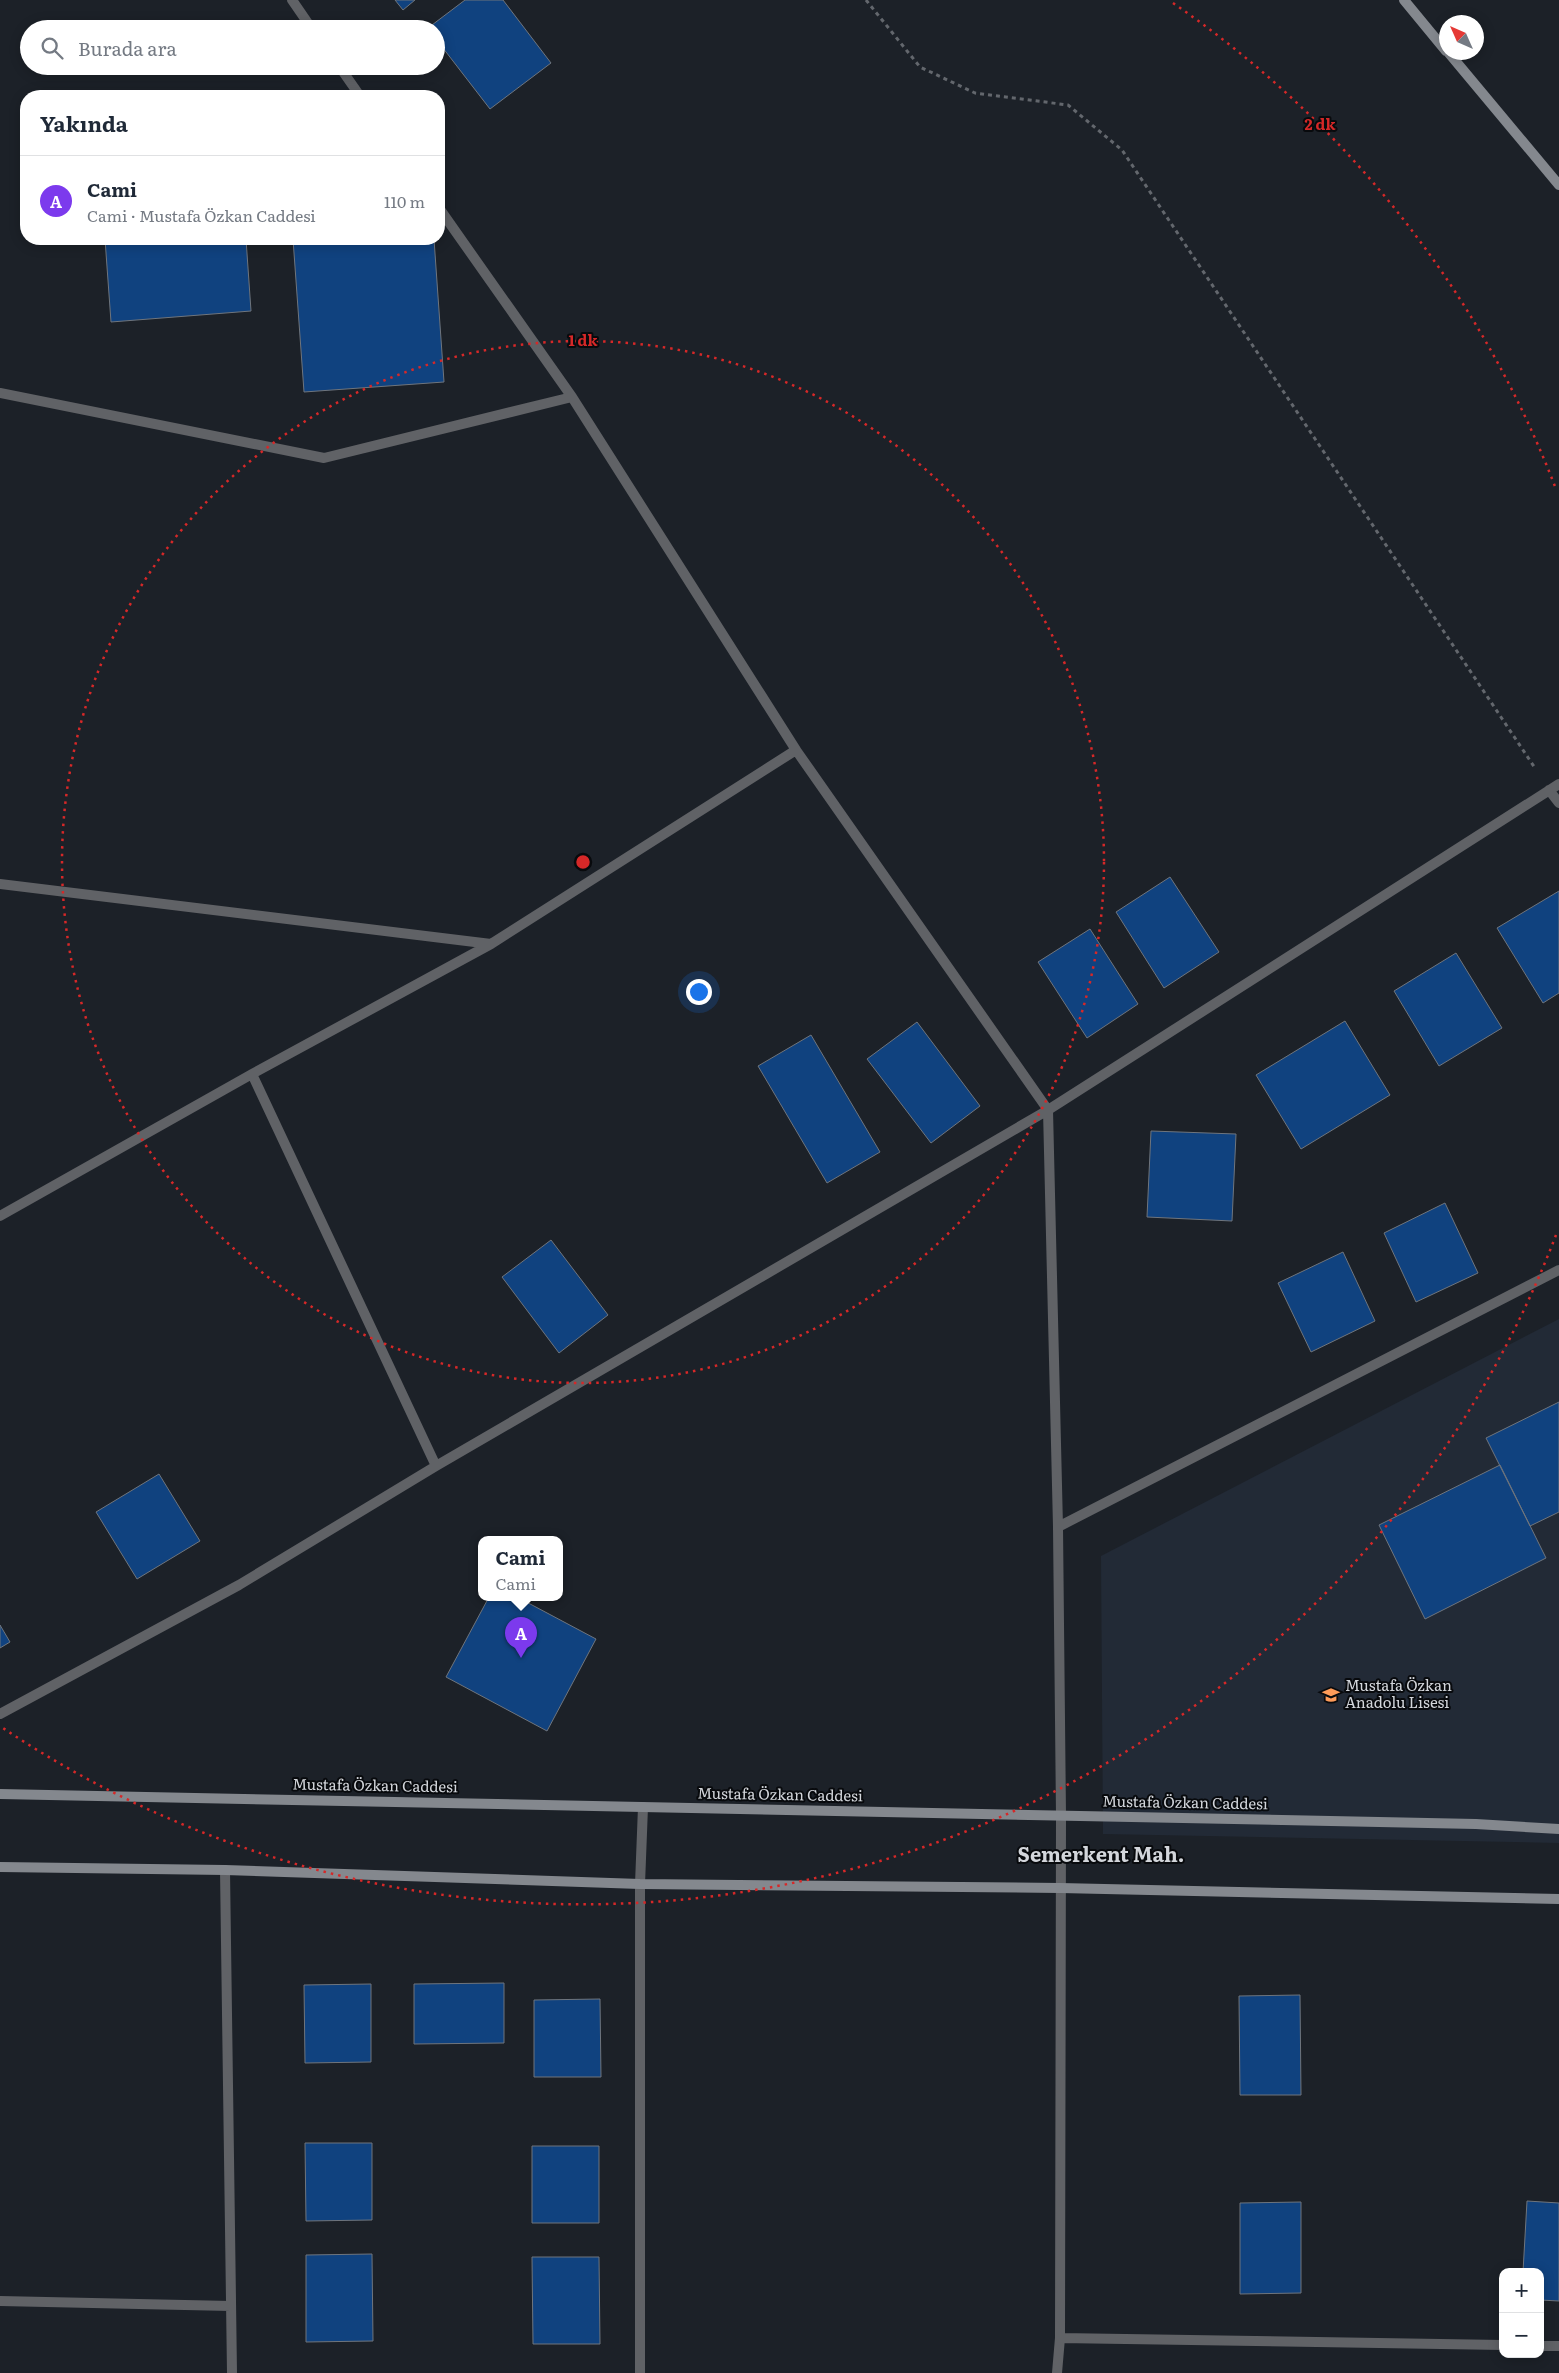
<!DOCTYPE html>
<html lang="tr">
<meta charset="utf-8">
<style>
body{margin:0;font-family:Literata,serif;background:#f2f2f3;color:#1f2937}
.controls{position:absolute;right:15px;bottom:15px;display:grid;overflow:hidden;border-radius:10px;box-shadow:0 2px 12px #0003}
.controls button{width:45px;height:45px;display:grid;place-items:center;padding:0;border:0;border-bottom:1px solid #e0e1e3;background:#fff;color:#1f2937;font:25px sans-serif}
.compass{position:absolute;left:1439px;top:15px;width:45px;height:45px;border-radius:50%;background:#fff;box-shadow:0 2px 12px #0003;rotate:315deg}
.you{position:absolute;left:698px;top:991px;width:18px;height:18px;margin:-12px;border:4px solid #fff;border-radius:50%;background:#1a73e8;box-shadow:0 0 0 8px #1a73e833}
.badge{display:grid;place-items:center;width:32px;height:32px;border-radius:50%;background:#7c3aed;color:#fff;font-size:16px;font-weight:700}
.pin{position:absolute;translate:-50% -41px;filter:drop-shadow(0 1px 2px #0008)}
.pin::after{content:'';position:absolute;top:26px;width:18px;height:15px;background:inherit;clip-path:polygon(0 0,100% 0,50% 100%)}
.popup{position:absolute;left:478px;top:1536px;width:85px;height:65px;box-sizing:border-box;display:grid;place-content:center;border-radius:10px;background:#fff;filter:drop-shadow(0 1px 4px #0005);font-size:16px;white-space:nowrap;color:#747a83}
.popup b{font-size:19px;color:#1f2937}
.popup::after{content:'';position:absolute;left:50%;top:100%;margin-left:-10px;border:10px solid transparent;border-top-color:#fff}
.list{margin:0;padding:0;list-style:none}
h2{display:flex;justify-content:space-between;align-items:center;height:65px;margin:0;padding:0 20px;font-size:21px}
h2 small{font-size:16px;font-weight:400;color:#747a83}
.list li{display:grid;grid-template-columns:32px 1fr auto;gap:15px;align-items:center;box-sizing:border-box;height:90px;padding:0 20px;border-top:1px solid #e0e1e3}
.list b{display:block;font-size:19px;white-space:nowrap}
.list p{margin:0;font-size:16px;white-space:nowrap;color:#747a83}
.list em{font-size:16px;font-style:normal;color:#747a83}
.icon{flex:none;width:28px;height:28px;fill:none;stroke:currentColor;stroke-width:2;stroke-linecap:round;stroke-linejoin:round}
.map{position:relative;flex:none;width:1559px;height:2373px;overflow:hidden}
.search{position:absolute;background:#fff;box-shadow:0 2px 12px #0003;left:20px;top:20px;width:425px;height:55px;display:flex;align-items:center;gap:12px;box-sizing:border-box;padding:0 18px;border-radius:28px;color:#747a83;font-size:19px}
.panel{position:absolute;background:#fff;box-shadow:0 2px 12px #0003;left:20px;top:90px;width:425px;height:155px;border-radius:20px}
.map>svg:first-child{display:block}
</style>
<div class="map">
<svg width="1559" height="2373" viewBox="0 0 1559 2373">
<rect width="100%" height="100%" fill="#1c2128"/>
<!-- built -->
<path fill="#222a36" d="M1559,1319V1843L1103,1834L1101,1556Z"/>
<!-- building -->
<path fill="#10427f" stroke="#6f757d" d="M395,0H415L403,10Z
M465,0H503L551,63L490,109L436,39V29L428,28Z
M105,239H246L251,311L111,322Z
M293,239H434L444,382L304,392Z
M1170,877L1219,952L1164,988L1116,912Z
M1559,891V993L1543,1003L1497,928Z
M1090,929L1138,1004L1087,1038L1038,962Z
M1456,953L1502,1028L1439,1066L1394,991Z
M1345,1021L1390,1095L1301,1149L1256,1075Z
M917,1022L980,1106L931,1143L867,1059Z
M811,1035L880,1152L827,1183L758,1066Z
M1151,1131L1236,1134L1232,1221L1147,1217Z
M1445,1203L1478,1273L1416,1302L1384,1233Z
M551,1240L608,1315L559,1353L502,1277Z
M1343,1252L1375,1321L1311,1352L1278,1283Z
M1559,1402V1512L1530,1526L1486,1438Z
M1500,1465L1546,1558L1425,1619L1379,1525Z
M159,1474L200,1541L137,1579L96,1512Z
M489,1597H517L596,1639L547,1731L446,1677Z
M0,1625L10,1642L0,1648Z
M504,1983V2043L414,2044V1984Z
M371,1984V2062L305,2063L304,1985Z
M1300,1995L1301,2095H1240L1239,1996Z
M600,1999L601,2077H534V2000Z
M305,2143H372V2220L306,2221Z
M532,2146H599V2223H532Z
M1527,2201L1559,2203V2301L1540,2300V2272H1523Z
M1301,2202V2293L1240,2294V2203Z
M372,2254L373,2341L306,2342V2255Z
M532,2257H599L600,2344H533Z"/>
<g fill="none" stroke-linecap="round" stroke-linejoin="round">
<!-- path -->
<path stroke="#63676d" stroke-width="3" stroke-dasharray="4 4" stroke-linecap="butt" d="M866,0L920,67L975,93L1068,105L1122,150L1535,768"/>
<!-- minor -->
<path stroke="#606266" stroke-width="10" d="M292,0L312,29
M339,66L360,96
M439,208L572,397L796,750L1048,1110L1058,1527L1061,1816L1060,2338L1057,2373
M0,393L324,458L572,397
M1549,790L1559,803
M0,884L491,944L796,750
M252,1074L436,1466
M0,1216L252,1074L491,944
M1058,1527L1559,1270
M0,1714L239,1585L436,1466L1048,1110L1559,784
M225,1870L232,2373
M0,2301L231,2306
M1060,2338L1503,2345
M1540,2346H1559
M640,2373V1884L643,1807"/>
<!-- secondary -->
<path stroke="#84888e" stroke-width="10" d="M1404,0L1446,51
M1448,52L1559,185
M0,1794L1476,1824L1559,1829
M0,1867L225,1870L640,1884L1060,1888L1559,1899"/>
</g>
<!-- distance rings -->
<g fill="none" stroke="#d62828" stroke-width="2.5" stroke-dasharray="2.5 5">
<circle cx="583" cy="862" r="521"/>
<path d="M1556 1235A1042 1042 0 0 1 0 1726M1173 3A1042 1042 0 0 1 1556 489"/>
</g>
<!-- icons -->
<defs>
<g id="school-bare" transform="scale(1.35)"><path d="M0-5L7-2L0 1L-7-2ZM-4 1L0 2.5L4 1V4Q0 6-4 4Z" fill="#fe9b59" stroke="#080a0d" stroke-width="2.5" paint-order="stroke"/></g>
</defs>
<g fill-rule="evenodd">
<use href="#school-bare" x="1331" y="1695"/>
</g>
<g text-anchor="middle" stroke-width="4" stroke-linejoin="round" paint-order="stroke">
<!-- poi labels -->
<g font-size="15" fill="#d3d6db" stroke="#080a0d" text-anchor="start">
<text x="1345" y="1691">Mustafa Özkan<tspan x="1345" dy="17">Anadolu Lisesi</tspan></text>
</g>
<!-- street labels -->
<g font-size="15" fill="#d3d6db" stroke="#080a0d">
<text transform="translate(375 1786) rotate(1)" y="5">Mustafa Özkan Caddesi</text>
<text transform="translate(780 1795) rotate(1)" y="5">Mustafa Özkan Caddesi</text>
<text transform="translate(1185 1803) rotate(1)" y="5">Mustafa Özkan Caddesi</text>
</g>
<!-- district labels -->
<g font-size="20" font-weight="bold" fill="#d3d6db" stroke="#080a0d">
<text x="1101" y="1862">Semerkent Mah.</text>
</g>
</g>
<circle cx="583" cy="862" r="8" fill="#d62828" stroke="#080a0d" stroke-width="2.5"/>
<g font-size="15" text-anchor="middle" font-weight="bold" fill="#d62828" stroke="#080a0d" stroke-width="4" stroke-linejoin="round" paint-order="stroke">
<text x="1320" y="130">2 dk</text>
<text x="583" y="346">1 dk</text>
</g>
</svg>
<div class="controls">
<button>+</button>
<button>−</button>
</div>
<svg class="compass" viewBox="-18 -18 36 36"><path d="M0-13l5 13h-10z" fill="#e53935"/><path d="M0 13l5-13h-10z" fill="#747a83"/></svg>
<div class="you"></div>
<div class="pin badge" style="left:521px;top:1658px">A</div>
<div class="popup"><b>Cami</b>Cami</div>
<div class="search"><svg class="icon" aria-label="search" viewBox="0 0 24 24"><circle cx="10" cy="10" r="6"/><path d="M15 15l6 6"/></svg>Burada ara</div>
<section class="panel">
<h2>Yakında<small></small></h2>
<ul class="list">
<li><span class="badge">A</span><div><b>Cami</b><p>Cami · Mustafa Özkan Caddesi</p></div><em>110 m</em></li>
</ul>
</section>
</div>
